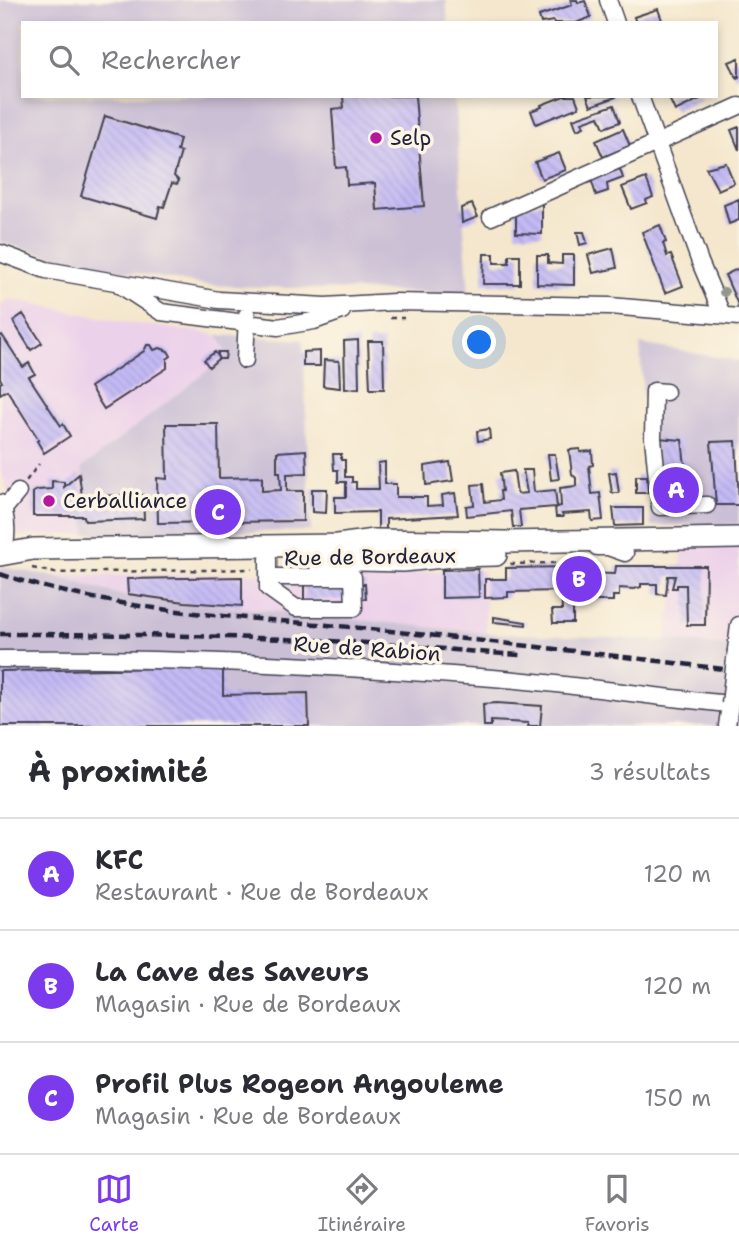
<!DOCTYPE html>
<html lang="fr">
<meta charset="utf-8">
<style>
body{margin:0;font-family:"Shantell Sans",sans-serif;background:#f2f2f3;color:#2b2b33}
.you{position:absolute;left:480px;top:343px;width:24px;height:24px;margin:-18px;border:5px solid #fff;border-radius:50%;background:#1a73e8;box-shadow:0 0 0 10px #1a73e833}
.badge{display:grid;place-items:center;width:46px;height:46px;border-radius:50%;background:#7c3aed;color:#fff;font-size:23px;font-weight:700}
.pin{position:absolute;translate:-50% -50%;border:4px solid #fff;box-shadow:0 2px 7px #0006}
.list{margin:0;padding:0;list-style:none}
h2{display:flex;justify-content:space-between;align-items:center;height:91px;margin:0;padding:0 28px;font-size:30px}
h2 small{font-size:23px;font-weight:400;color:#7c7c81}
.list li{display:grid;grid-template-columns:46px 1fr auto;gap:21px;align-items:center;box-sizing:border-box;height:112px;padding:0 28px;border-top:2px solid #e1e1e2}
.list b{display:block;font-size:26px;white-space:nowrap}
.list p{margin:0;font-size:23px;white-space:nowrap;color:#7c7c81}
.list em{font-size:23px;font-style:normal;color:#7c7c81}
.icon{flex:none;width:38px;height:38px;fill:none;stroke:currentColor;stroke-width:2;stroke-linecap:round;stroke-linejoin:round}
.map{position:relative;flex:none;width:739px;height:726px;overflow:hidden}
.search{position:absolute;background:#fff;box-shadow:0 4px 10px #0003;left:21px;right:21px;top:21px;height:77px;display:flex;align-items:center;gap:18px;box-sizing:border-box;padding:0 24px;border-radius:0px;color:#7c7c81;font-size:26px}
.sheet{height:427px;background:#fff}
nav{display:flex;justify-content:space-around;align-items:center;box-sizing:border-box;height:98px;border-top:2px solid #e1e1e2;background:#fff;font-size:19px;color:#7c7c81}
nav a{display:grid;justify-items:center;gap:4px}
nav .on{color:#7c3aed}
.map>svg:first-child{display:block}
</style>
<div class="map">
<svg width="739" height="726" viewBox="0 0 739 726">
<defs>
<pattern id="building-back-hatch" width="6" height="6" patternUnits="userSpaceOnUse" patternTransform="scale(1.75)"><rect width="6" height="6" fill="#c4baf5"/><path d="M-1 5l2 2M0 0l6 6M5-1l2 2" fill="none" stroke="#a8a0d3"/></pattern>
</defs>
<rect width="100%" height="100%" fill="#fcf5e5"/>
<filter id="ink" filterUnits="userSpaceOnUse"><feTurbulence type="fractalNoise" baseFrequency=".0143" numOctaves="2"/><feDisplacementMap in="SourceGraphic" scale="14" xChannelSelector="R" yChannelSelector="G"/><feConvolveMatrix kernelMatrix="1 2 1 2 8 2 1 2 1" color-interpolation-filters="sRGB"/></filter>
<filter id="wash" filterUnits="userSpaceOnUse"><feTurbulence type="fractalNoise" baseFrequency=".00686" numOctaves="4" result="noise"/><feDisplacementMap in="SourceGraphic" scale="28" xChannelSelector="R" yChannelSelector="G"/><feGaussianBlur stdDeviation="1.57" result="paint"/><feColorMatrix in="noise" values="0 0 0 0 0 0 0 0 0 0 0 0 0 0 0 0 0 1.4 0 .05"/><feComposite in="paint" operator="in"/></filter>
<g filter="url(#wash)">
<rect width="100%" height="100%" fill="#f4e7cd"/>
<!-- built -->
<path fill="#ecd1ea" d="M10,299L124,322L218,335L229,355L82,468L86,534L16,536L5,481L0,470V305Z
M739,524V647L665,640L688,526Z
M484,571L486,633L125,596L53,576Z"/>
<!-- industrial -->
<path fill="#cbbfd5" d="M0,0H446L448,23H23V96H454L469,294L204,285L67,261L0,242Z
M218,335L303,340L311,531L86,534L82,468L228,355Z
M640,344L739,361V524L651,526Z
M0,567L53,576L125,596L486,633L665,640L739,647V726H0Z"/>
<g id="blocks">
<!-- building -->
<path fill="url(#building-back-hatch)" d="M571,0H577L578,3L585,1L591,17L576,23H554L553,21L541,23L539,16L572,5Z
M658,9L663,23H636L634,17Z
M739,58V77L737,78L729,62Z
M343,96H415L424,206L377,210L375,183L347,185L346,167L336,168L332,109L344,108Z
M564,96H575L579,107L536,124L531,111L542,107L541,105Z
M587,96H616V97L591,106Z
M668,96H701L702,98L675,111Z
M614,105L620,122L604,128L599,116L582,122L584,127L577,130L573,119Z
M105,116L180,139L177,151L181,152L174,176L179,181L177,184L172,183L164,207L160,206L157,218L81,196Z
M739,127V150L731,130Z
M623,129L630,146L603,157L596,141Z
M559,153L566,170L542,179L535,162Z
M726,163L734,183L718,190L706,168Z
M620,169L623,178L607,184L608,191L596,195L591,179Z
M646,178L653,197L646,200L647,203L631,209L622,187Z
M739,199V220L729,224L724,205Z
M542,203V234L516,233V208Z
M472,204L478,217L462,223L461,208Z
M660,225L666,242L663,243L667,256L671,255L683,286L665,293L642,232Z
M577,232H584L587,243L580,245Z
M613,248L617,268L593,273L588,255Z
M484,254H494V263H509V255H520V284H483Z
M537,255H548V263L562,264V255H574V285L537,284Z
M739,268V307L725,275Z
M23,314L42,343L31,350L13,321Z
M2,335L23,367L29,363L35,374L29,377L61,426L63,424L70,436L44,453L37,441L39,440L7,390L0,394V383L2,382L0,378V336Z
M358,340L359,388L345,389L344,341Z
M368,341H383L384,389H370Z
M147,345H151L154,350L160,348L168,351L171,356L167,359V368L104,409L90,387L144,351Z
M320,351V366H303V352Z
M215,352L218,356V352H226L225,359H218L209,367L204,360Z
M324,360L339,361L340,388L323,386Z
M166,424H218L219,478L262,477V491L281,490L280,472H277V452L306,450L307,473L287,474V491H303V521L158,523L157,478L167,479Z
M489,429L490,439L478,441L477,431Z
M658,438L682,440L689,500L664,502Z
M736,441L739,505H716L711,442Z
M580,449V452L592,451L593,465L589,466L592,494L600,493L603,520L592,521L591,512L562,514L563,517H556L555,507L519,510L521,527H513L511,511L467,516L466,506L474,505L472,485L483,484L485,502L501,500L500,491H502L500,473L514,471L517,494L527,493L523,470H532L534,492L555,490L557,507L561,506L560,488L576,486V478L572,474L569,450Z
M333,454H341V460H345V477H352V482H356V489H379L378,463L385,462V484H396V497H427V506L443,505L442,495L455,493L458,515L386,519V529H378V512L335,513V497H346V482H338V470H334Z
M548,454H555L559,479L551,480Z
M450,462L453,481L426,485L425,466Z
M616,472L619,493H612L609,473Z
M79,474L82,496L143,495L144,519L85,521L84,516H33V492L37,490L52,489V481L64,482V487Z
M636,476H647L648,493H636Z
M312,489H327L326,513L312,512Z
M613,508H643V525L615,526Z
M616,566H706L705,625H687L686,585H677V588H672L675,576H668L666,595L657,594V584H641V587L634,589L619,588V596H613V601H594V593H587V602H573V623H553L552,610H562L561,591L508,592V597L485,598V579H506V568L571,567V588L573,575L576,573L615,574Z
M478,569L479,597L442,598V570Z
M242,577V606L185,602L128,594L127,579Z
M324,584H365L366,599L304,600V585Z
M494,617L526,622V625L494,622Z
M223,667V695L308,693L309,726H0V671Z
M497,703L542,706L540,726H528V723L491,721V726H484L483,704Z"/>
</g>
</g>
<g filter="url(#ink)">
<use href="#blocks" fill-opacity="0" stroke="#424051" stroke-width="2"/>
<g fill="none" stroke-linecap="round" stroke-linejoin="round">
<!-- minor casing -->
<g stroke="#424051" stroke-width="19">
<path id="minor" d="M608,0L616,23
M640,96L700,262L722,314
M491,217L739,106
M0,253L46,270L219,300L325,306L394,302L610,306L739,317
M120,285L161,312L278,327L314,321L342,311
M245,360L247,315
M666,392L654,391L653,438L660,507L707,505
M0,503C8,516 8,541 2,555
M4,509L18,492
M597,547H608L625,553
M268,559V588L296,608H354L353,577H268
M736,650L739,625
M0,659C164,657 329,665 493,678C572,684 651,697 730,704L727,726"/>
</g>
<!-- major casing -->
<g stroke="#424051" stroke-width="24">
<path id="major" d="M0,555L33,549L338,545L374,540L506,542L738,538
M315,559L403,561L453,556L496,555"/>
</g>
<!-- path -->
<path stroke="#424051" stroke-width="2.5" stroke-dasharray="5 5" stroke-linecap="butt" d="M390,318H404
M26,481L39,464
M510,564L591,562
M32,568L55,573L252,569"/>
<!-- minor -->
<use href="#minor" stroke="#fff" stroke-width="16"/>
<!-- major -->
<use href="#major" stroke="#fff" stroke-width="21"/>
<!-- rail -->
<path stroke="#22223b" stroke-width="4.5" stroke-dasharray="10 5" stroke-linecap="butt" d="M0,574C120,613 236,616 360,628C487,641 613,655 739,671
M0,634C122,634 245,636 367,643C418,646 469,652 521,655"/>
<!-- minor-bridge casing -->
<g stroke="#424051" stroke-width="19" stroke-linecap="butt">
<path id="minor-bridge" d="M730,704L736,650"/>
</g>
<!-- minor-bridge -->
<use href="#minor-bridge" stroke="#fff" stroke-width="16"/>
</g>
<!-- trees -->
<circle fill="#91988b" cx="724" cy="292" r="5"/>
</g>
<!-- markers -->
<g fill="#b5179e" stroke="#fcf5e5" stroke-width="2.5">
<circle cx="376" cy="138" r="7"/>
<circle cx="49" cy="501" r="7"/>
</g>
<g text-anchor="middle" stroke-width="7" stroke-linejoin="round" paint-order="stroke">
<!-- poi labels -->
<g font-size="21" fill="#22223b" stroke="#fcf5e5" text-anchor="start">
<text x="390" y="145">Selp</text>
<text x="63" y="508">Cerballiance</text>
</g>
<!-- street labels -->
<g font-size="21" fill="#22223b" stroke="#fcf5e5">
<text transform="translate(370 557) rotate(-1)" y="7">Rue de Bordeaux</text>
<text transform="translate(367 649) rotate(4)" y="7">Rue de Rabion</text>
</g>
</g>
</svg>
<div class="you"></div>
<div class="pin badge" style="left:676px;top:490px">A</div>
<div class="pin badge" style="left:579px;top:579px">B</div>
<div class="pin badge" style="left:218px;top:512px">C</div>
<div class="search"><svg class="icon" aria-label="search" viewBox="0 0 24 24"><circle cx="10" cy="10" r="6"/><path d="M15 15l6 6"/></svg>Rechercher</div>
</div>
<section class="sheet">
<h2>À proximité<small>3 résultats</small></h2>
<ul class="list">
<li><span class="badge">A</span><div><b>KFC</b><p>Restaurant · Rue de Bordeaux</p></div><em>120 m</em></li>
<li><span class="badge">B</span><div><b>La Cave des Saveurs</b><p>Magasin · Rue de Bordeaux</p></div><em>120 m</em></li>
<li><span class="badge">C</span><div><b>Profil Plus Rogeon Angouleme</b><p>Magasin · Rue de Bordeaux</p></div><em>150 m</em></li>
</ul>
</section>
<nav>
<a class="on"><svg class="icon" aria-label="map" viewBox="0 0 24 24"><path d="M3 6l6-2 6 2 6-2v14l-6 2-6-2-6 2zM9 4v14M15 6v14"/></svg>Carte</a>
<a><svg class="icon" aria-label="directions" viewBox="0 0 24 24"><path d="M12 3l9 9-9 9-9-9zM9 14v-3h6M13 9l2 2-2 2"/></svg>Itinéraire</a>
<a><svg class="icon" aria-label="saved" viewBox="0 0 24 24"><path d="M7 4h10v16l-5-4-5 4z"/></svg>Favoris</a>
</nav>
